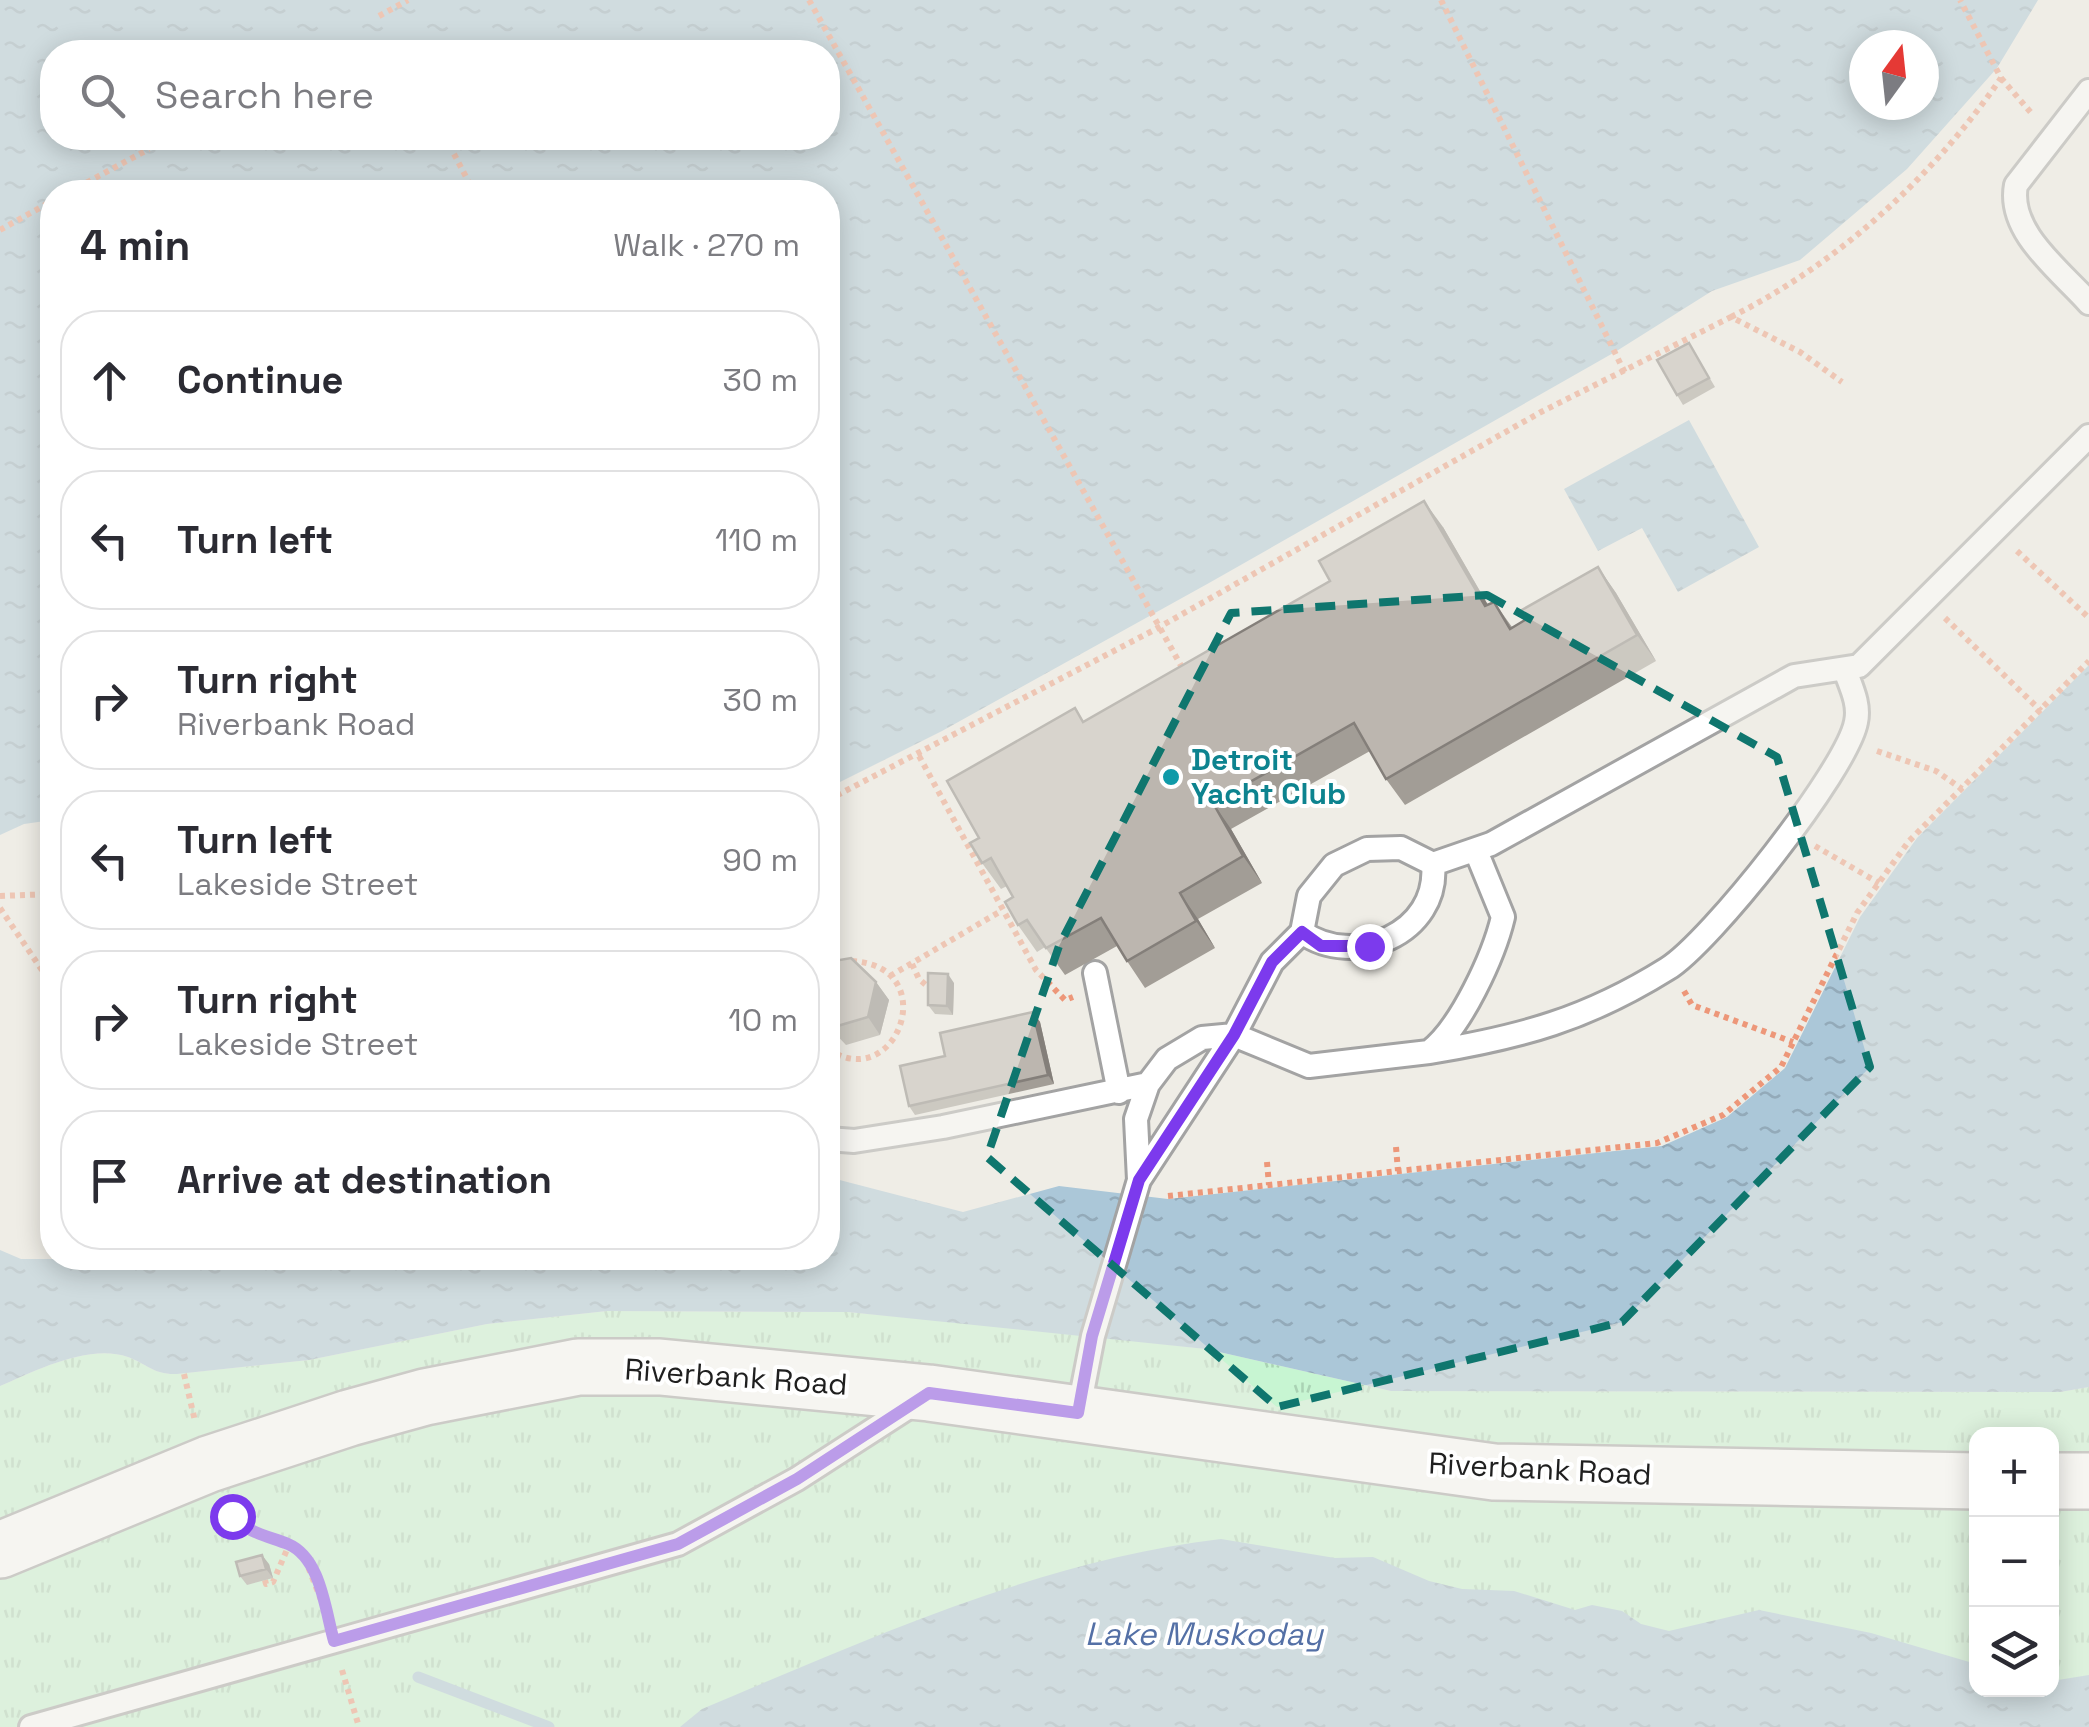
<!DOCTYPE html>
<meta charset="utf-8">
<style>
body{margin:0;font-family:"Space Grotesk",sans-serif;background:#f7f7f7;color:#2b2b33}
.controls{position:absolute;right:30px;bottom:30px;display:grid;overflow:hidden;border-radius:20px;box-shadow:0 5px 25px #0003}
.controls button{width:90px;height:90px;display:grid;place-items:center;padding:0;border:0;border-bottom:2px solid #e1e1e2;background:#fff;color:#2b2b33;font:50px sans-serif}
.compass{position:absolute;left:1849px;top:30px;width:90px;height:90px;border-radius:50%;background:#fff;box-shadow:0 5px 25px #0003;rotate:15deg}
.stop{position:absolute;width:30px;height:30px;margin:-22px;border:8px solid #7c3aed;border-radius:50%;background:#fff}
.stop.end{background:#7c3aed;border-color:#fff;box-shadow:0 2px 10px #0008}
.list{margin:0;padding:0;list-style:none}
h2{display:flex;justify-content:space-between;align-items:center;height:130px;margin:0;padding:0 40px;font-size:42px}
h2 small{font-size:32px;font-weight:400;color:#7c7c81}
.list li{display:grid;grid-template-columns:65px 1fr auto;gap:30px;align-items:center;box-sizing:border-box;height:140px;margin:0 20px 20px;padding:0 20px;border:2px solid #e1e1e2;border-radius:40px}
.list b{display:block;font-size:38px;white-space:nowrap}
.list p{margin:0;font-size:32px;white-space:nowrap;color:#7c7c81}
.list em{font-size:32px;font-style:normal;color:#7c7c81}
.icon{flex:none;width:55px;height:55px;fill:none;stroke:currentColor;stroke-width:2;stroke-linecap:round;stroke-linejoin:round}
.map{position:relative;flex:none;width:2089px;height:1727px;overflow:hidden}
.search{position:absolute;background:#fff;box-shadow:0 5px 25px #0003;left:40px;top:40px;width:800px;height:110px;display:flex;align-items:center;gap:25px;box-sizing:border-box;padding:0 35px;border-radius:40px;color:#7c7c81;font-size:38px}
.panel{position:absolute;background:#fff;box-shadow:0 5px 25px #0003;left:40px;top:180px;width:800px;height:1090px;border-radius:40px}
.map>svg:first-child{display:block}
</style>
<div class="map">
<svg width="2089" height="1727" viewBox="0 0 2089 1727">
<defs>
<pattern id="park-tufts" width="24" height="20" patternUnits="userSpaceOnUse" patternTransform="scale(2.5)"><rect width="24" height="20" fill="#c7f5d2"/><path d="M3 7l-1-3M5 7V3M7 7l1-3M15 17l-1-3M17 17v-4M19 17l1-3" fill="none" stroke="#aad2b4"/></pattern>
<pattern id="water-ripples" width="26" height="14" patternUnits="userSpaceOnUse" patternTransform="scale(2.5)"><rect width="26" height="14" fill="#abc7d8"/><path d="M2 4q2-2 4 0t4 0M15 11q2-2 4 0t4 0" fill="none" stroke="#93aab9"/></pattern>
</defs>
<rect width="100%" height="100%" fill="#efede6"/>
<!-- park -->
<path fill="url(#park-tufts)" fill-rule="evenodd" d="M607,1311L848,1312L1022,1328L1206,1349L1391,1391L2060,1392L2089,1387V1727H0V1386C35,1371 89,1343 128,1357C147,1364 154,1375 177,1374L309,1360L487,1324ZM1976,1434H2052V1690H1976Z"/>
<!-- water -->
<path fill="url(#water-ripples)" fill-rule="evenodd" d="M0,0H2038L1997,68L1907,169L1800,260L1712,291L1615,352L1209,583L942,731L828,788V192H52V820L24,824L0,835ZM1924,45V105H1864V45ZM828,52V138H52V52Z
M1689,420L1759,547L1678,592L1642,528L1598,551L1564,489Z
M2089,665V1387L2060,1392L1391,1391L1206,1349L848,1312L607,1311L487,1324L309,1360L177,1374C154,1375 147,1364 128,1357C89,1343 35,1371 0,1386V1250L21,1259L828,1258V1177L963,1212L1059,1186L1168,1199L1662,1146L1727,1117L1785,1068L1860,917L1917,838Z
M1221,1539L1335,1558L1373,1557L1429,1581L1462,1589L1514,1591L1575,1610L1592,1605L1622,1611L1641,1624L1669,1631L1759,1610L1871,1633L1976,1664V1690H2052V1681L2089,1675V1727H680L702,1709C871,1638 1038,1561 1221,1539Z"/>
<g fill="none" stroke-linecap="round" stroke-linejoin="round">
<!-- stream -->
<path stroke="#abc7d8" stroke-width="11" d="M418,1677L549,1727"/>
<!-- service casing -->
<g stroke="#a3a3a3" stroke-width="28">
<path id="service" d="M2089,91L2016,185C2007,232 2061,271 2089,303
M1433,864L1491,844L1794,676L1859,666L2089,436
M1095,973L1119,1092
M1430,1052C1521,1037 1587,1019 1667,969C1710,943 1847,770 1856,722C1860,704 1851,687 1845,670
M828,1139L854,1141L943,1127L1148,1084
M1139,1180L1136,1119L1148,1084L1167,1059L1202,1038L1234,1035L1309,1066L1429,1052C1461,1028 1494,955 1503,917L1476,851
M1078,1413L1093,1336L1139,1180L1234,1035L1272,962L1302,932L1309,896L1334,865L1367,849L1401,848L1433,864C1440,934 1353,969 1302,932
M31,1727L678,1544L797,1479L918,1401"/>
</g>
<!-- tertiary casing -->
<g stroke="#a3a3a3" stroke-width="60">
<path id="tertiary" d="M2052,1481H2089
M0,1550L209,1464L349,1418L425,1397L578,1367H660L929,1393L1494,1472L1976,1481"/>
</g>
<!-- path -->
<path stroke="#ed9779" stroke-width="6" stroke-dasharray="5 5" stroke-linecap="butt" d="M809,0L1184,671
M1441,0L1625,373
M379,16L408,0
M2001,78L2033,115
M454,154L474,192
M69,192L149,149
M46,205L52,217
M0,230L52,201
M1731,317C1839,263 1933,177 2001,78L1960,0
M2017,551L2089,618
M1945,618L2041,711
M1877,751L1936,771L1962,789
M919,756L1036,970L1065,1000L1073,997
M828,800L1154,630L1541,412L1731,317L1800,352L1842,382
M1815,846L1879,883
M0,896L52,894
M0,908L50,982
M912,964L919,979L935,993
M890,976L1001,911
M1684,991L1692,1005L1793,1042
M828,1049C897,1096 945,964 850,961
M1396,1147L1398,1171
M1267,1162L1269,1185
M1168,1196L1657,1143L1723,1115L1781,1067L1857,913L1909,841L2089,661
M184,1374L195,1421
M223,1505L248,1530L303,1554L327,1615
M265,1580L266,1584L273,1582L289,1545
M342,1670L359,1727"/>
<!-- service -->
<use href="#service" stroke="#fff" stroke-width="22"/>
<!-- tertiary -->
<use href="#tertiary" stroke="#fff" stroke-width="55"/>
</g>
<!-- wall -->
<path fill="#a29d96" d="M1689,343L1715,387L1683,405L1677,395Z
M1443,527L1488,605L1494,602L1512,627L1525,620L1598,567L1616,593L1656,661L1405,805L1386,779L1370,751L1231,829L1262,883L1198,919L1215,948L1145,988L1117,946L1065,975L1045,947L1037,952L1018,925L1013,897L1007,886L1001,889L982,863L979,838L1075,708L1084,722Z
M828,962L876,982L889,1000L880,1035L846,1045L828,1026Z
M954,983L953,1015L935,1014L928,1005Z
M1033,1012L1040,1022L1054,1084L915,1115L909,1106L945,1056Z
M269,1564L273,1578L247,1585L240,1576Z"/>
<!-- shaded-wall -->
<path fill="#847f7a" d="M1424,501L1443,527L1504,633L1485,606Z
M1598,567L1616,593L1656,661L1637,635Z
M1213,803L1231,829L1262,883L1243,856Z
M1180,893L1198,919L1215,948L1196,921Z
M948,974L954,983L953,1015L947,1006Z
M876,982L889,1000L880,1035L868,1017Z
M1033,1012L1040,1022L1054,1084L1048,1075Z
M262,1555L269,1564L273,1578L266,1569Z"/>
<!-- building -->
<path fill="#bcb6af" stroke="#847f7a" stroke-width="2.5" d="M1689,343L1709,378L1677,395L1657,360Z
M1424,501L1485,606L1494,602L1510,629L1525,620L1520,611L1598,567L1637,635L1386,779L1354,723L1213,803L1243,856L1180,893L1196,921L1127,961L1101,918L1046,948L1027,920L1018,925L1005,902L1013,897L991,858L982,863L970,843L979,838L947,781L1075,708L1083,722L1330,581L1319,561Z
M851,958L876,982L868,1017L834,1027L828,1021V962Z
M928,973L948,974L947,1006L928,1005Z
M1033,1012L1048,1075L909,1106L900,1066L945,1056L940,1033Z
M262,1555L266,1569L240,1576L236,1562Z"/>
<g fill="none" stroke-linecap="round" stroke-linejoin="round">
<!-- route -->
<path stroke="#7c3aed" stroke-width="12" d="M232,1516C248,1533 268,1536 288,1544C321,1558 325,1610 334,1641L678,1544L797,1479L929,1393L1078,1413L1092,1336L1139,1180L1234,1035L1272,962L1302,932L1321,946H1369"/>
</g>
<!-- marked area -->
<path d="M0 0H2089V1727H0ZM1487,595L1777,757L1870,1067L1622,1322L1277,1407L987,1157L1059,946L1231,613Z" fill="#efede6" fill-opacity=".55" fill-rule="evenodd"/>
<path fill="none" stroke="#0f766e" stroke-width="8" stroke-dasharray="20 12" stroke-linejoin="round" d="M1487,595L1777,757L1870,1067L1622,1322L1277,1407L987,1157L1059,946L1231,613Z"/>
<!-- markers -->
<circle fill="#0f9aa8" stroke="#fff" stroke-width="4" cx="1171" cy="777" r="10"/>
<g text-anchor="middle" stroke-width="8" stroke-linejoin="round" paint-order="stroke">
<!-- culture labels -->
<g font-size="30" font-weight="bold" fill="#0d838f" stroke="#fff" text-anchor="start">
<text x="1191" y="770">Detroit<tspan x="1191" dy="34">Yacht Club</tspan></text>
</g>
<!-- street labels -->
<g font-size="30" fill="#1f1f1f" stroke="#fff">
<text transform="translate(736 1377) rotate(4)" y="10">Riverbank Road</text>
<text transform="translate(1540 1469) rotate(3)" y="10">Riverbank Road</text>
</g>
<!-- water labels -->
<g font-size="32" font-style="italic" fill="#5470a6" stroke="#fff">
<text x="1204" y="1645">Lake Muskoday</text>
</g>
</g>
</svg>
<div class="controls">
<button>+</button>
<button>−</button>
<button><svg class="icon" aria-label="layers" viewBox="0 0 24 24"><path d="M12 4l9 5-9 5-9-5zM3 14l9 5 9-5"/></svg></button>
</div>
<svg class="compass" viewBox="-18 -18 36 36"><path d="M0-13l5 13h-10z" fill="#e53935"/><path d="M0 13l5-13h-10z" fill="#7c7c81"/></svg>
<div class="stop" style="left:232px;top:1516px"></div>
<div class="stop end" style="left:1369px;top:946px"></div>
<div class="search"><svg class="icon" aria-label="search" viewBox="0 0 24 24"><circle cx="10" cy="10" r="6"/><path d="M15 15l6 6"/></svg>Search here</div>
<section class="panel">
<h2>4 min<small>Walk · 270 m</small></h2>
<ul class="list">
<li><svg class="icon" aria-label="ahead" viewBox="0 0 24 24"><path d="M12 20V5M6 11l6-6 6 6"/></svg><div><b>Continue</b></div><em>30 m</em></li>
<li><svg class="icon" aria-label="left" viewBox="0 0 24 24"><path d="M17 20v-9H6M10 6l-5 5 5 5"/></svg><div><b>Turn left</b></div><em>110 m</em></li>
<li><svg class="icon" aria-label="right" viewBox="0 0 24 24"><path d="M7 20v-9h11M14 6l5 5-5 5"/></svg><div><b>Turn right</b><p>Riverbank Road</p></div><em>30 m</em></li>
<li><svg class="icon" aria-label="left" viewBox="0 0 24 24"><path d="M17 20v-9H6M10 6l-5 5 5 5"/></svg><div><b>Turn left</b><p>Lakeside Street</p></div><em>90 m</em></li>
<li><svg class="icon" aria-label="right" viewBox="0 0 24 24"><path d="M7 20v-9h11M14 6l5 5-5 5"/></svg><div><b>Turn right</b><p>Lakeside Street</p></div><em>10 m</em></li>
<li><svg class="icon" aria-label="arrive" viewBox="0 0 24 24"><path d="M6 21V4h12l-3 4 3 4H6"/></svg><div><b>Arrive at destination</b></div></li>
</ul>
</section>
</div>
